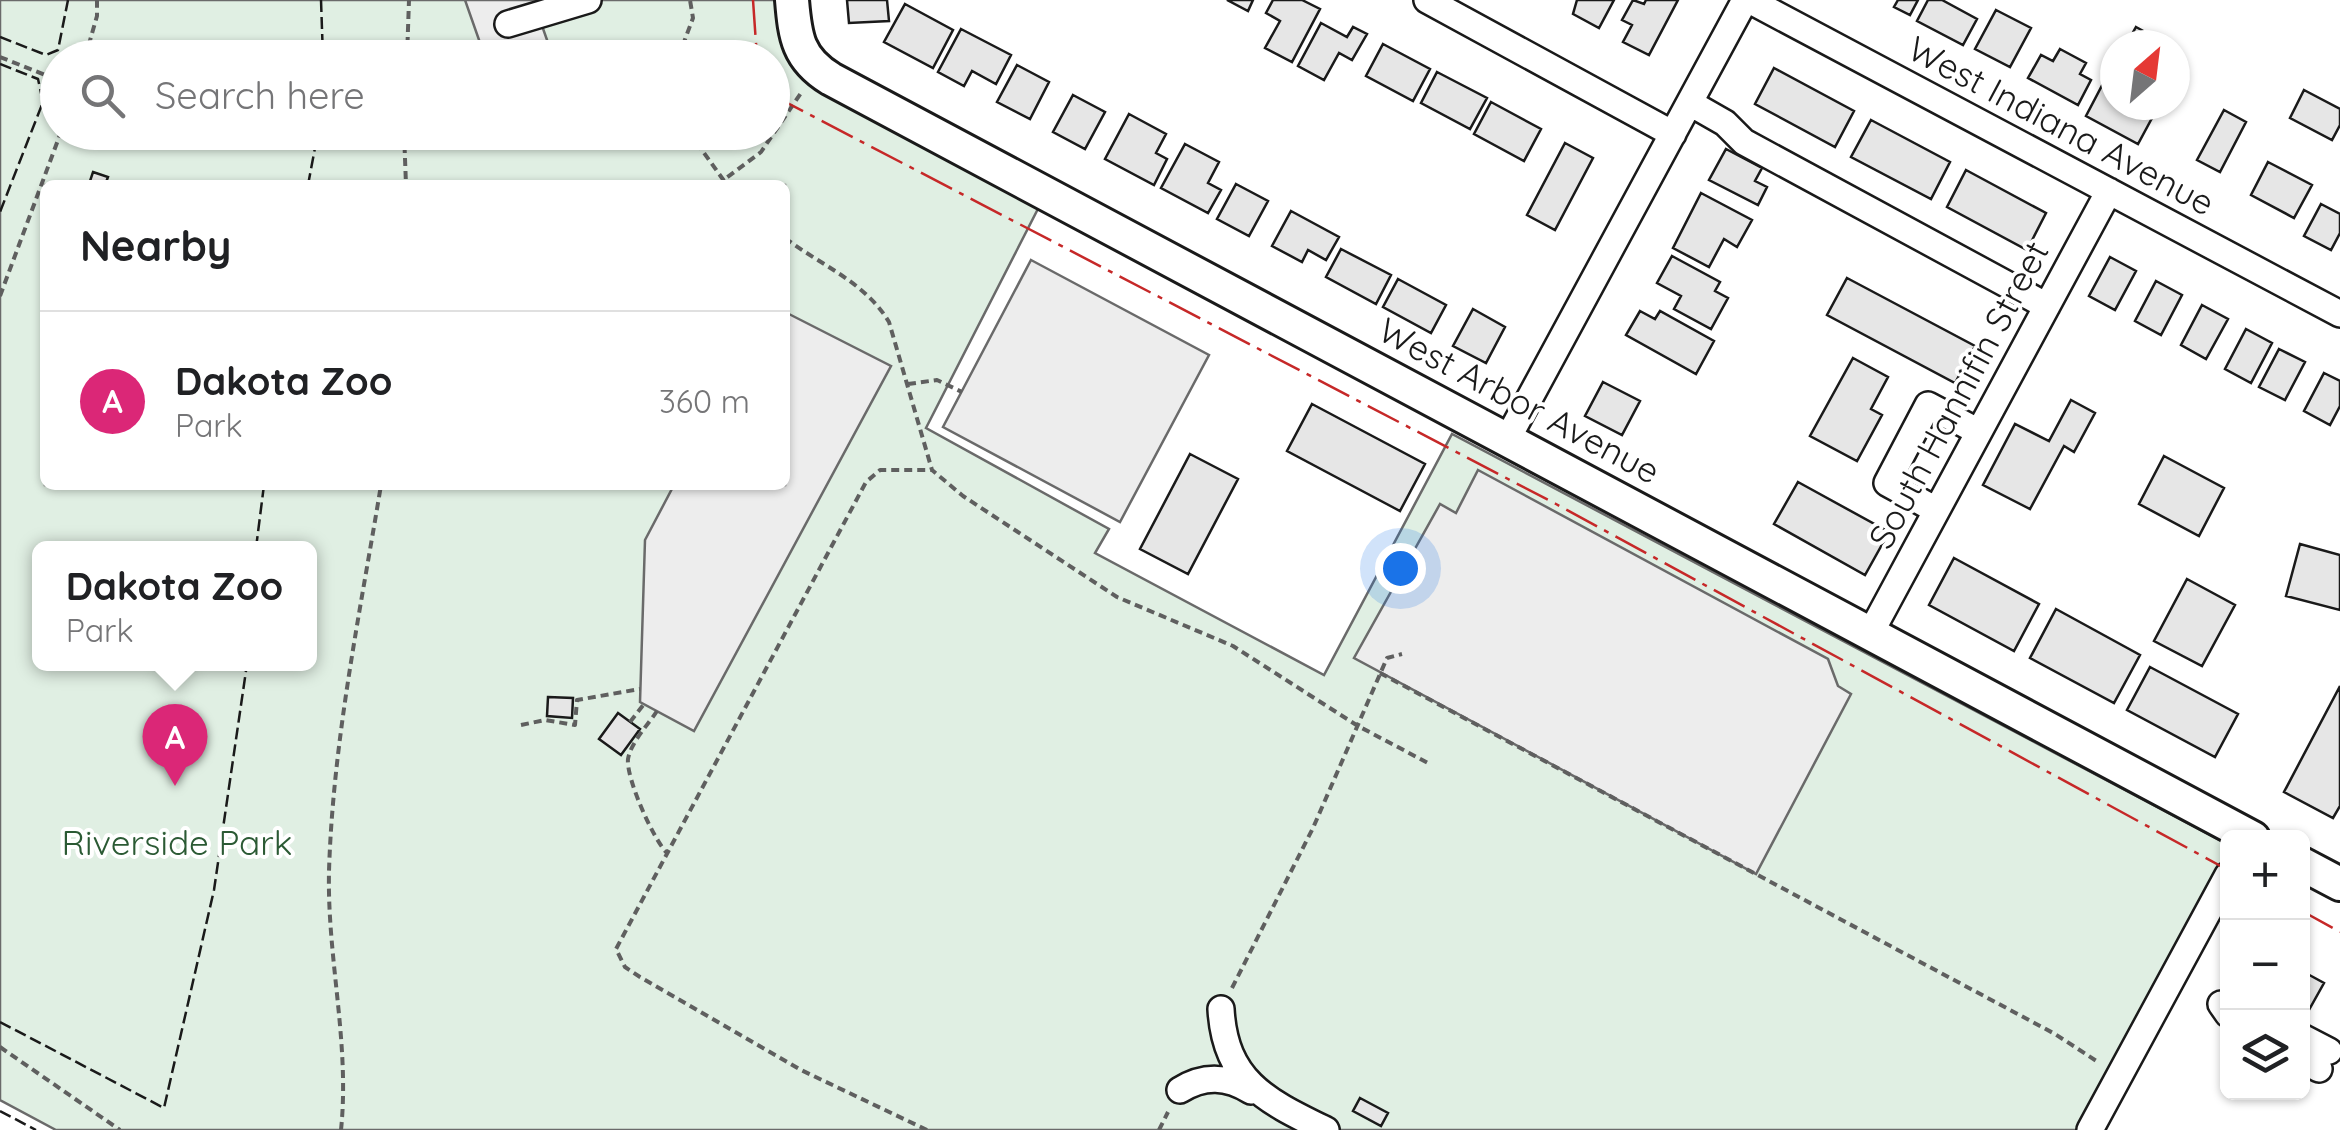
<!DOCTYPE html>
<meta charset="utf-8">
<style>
body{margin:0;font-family:Quicksand,sans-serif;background:#f6f6f6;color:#202124}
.controls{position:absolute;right:30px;bottom:30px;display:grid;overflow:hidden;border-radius:15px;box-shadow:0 2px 8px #0004}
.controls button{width:90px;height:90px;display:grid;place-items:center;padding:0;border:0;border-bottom:2px solid #e0e0e0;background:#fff;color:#202124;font:50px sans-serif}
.compass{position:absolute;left:2100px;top:30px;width:90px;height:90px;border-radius:50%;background:#fff;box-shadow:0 2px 8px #0004;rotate:28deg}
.you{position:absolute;left:1400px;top:568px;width:35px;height:35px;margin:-25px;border:8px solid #fff;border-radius:50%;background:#1a73e8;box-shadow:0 0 0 15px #1a73e833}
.badge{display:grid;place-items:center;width:65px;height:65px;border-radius:50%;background:#db2777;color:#fff;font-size:32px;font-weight:700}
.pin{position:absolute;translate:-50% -82px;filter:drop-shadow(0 2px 5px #0008)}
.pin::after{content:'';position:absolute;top:52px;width:35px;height:30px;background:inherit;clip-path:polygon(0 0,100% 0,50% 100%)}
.popup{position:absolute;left:32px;top:541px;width:285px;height:130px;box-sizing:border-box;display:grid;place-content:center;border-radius:15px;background:#fff;filter:drop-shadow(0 2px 8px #0005);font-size:32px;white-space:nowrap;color:#757577}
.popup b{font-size:38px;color:#202124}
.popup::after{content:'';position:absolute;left:50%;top:100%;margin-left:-20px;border:20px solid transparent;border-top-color:#fff}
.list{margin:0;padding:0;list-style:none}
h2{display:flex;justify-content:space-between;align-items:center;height:130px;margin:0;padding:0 40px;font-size:42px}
h2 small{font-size:32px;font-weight:400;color:#757577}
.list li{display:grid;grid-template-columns:65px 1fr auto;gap:30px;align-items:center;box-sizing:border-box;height:180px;padding:0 40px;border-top:2px solid #e0e0e0}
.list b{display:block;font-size:38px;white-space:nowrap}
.list p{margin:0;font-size:32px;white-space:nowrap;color:#757577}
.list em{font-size:32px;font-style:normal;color:#757577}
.icon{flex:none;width:55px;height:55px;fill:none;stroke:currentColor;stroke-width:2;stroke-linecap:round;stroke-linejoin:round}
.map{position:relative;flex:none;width:2340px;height:1130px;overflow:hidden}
.search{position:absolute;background:#fff;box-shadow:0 2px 8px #0004;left:40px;top:40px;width:750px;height:110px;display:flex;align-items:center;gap:25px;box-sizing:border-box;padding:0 35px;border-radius:55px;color:#757577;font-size:38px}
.panel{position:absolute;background:#fff;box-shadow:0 2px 8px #0004;left:40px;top:180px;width:750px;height:310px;border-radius:15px}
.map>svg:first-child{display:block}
</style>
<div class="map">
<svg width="2340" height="1130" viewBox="0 0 2340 1130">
<rect width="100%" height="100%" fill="#fff"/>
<!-- green -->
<path fill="#e0efe3" stroke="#6a6a6a" stroke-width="2.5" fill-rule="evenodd" d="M0,0H805V59L1043,199L926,428L1109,529L1095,553L1324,675L1452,434L2227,844V893L2101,1130H56L0,1100ZM58,58H772V132H58ZM45,185H785V485H45ZM40,548H310V664H40Z"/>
<!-- parking -->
<path fill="#ededed" stroke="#6a6a6a" stroke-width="2.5" d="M465,0H533L553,57H485Z
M1031,260L1209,355L1120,522L943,427Z
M785,312L891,366L694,731L640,702L645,540L674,485H785Z
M1478,470L1828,659L1838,686L1851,694L1756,874L1354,658L1440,504L1456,513Z"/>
<!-- building -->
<path fill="#e6e6e6" stroke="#1a1a1a" stroke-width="2.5" d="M847,0H887L889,21L849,23Z
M1227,0H1253L1248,11Z
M1273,0H1302L1320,9L1292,62L1265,48L1280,21L1266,13Z
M1577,0H1614L1599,28L1573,14Z
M1633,0L1644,4L1646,0H1678L1649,55L1623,42L1632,25L1622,20Z
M1898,0H1918L1910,15L1894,7Z
M1928,0H1942L1977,19L1963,45L1917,21Z
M905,4L953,30L933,68L884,42Z
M1996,10L2031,28L2010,67L1975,49Z
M1321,23L1347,37L1353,27L1367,34L1352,60L1339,53L1324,80L1298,66Z
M2136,27L2169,45H2126Z
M961,29L1011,55L996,84L972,71L964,86L938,72Z
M1383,44L1430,69L1413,101L1366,76Z
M2060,49L2086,63L2080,74L2091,80L2078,105L2028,78L2041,55L2053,61Z
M1017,65L1049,82L1030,119L997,102Z
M1774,68L1854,111L1835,147L1755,104Z
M1437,72L1487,98L1470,129L1421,103Z
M2107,76L2115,80V105H2159L2138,144L2086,116Z
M2304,90L2340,109V125L2332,140L2290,118Z
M1073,95L1105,112L1085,149L1053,132Z
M1491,102L1541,129L1524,161L1474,134Z
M2224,110L2246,122L2220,172L2197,160Z
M1129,114L1166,134L1156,153L1167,159L1154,185L1105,159Z
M1871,120L1950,162L1931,199L1851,157Z
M1565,143L1593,158L1555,230L1527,215Z
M1185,144L1219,162L1208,183L1221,190L1208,213L1161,188Z
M1726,149L1762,168L1755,181L1767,187L1758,205L1709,180Z
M2268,162L2312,185L2294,218L2251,195Z
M1966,170L2046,213L2027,250L1947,207Z
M93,172L108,177L105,185L89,184Z
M1236,184L1268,201L1249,236L1217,219Z
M1701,193L1752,220L1737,247L1724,239L1709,267L1673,248Z
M2321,204L2340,214V233L2331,250L2304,236Z
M1291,211L1339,237L1326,260L1308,250L1302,262L1272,246Z
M1341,249L1391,275L1376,304L1326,277Z
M1672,256L1720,282L1715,291L1728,298L1711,329L1674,309L1681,296L1657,283Z
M2110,257L2136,271L2115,310L2089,296Z
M1847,278L1975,346L1955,383L1827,315Z
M1398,279L1446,305L1431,333L1383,307Z
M2156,281L2182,295L2161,335L2135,321Z
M2202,305L2228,319L2206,359L2181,345Z
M1473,309L1505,327L1486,363L1453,346Z
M1640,311L1655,319L1660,311L1714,341L1696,374L1626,335Z
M2246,329L2272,343L2251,383L2225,369Z
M2279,349L2305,362L2285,400L2259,387Z
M1853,358L1888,377L1871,409L1882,415L1857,461L1810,436Z
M2324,373L2340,381V406L2330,425L2304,411Z
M1603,382L1640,401L1622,435L1585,416Z
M2071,400L2095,413L2074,452L2064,446L2030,509L1983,485L2015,424L2049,441Z
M1312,404L1425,464L1400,511L1287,451Z
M1190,454L1238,479L1188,574L1140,549Z
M2164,456L2224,488L2199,536L2139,504Z
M1798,482L1889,532L1865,575L1774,524Z
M2300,544L2340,555V610L2286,596Z
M1954,558L2039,604L2014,651L1929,605Z
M2187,579L2235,605L2202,666L2154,641Z
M2056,609L2140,655L2114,703L2030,658Z
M2150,667L2238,714L2215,757L2127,710Z
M2340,686V806L2333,818L2284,792Z
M548,697L573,698L572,718L547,716Z
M618,713L640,729L621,755L599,739Z
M2302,971L2324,983L2305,1017L2302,1016Z
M1360,1098L1388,1113L1381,1126L1353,1111Z"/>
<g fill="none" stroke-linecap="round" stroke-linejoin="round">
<!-- minor casing -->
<g stroke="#1a1a1a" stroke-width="30">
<path id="minor" d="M1427,0L1673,134
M1749,0L2340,314
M508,24L588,0
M1690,103L1725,123L1744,142L2047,306
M1507,440L1745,0
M1936,510L1887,483L1928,405L1979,432
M1870,634L2109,191
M2221,1004L2228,1014
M1221,1009C1225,1082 1267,1101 1326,1130
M2302,1037L2329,1051
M2302,1060L2319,1069
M1180,1090C1204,1075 1227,1076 1251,1091
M2090,1130L2228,875"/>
</g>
<!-- major casing -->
<g stroke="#1a1a1a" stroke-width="38">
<path id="major" d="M792,0C795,37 798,59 831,79L2253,838
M2302,864L2340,884"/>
</g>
<!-- path -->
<path stroke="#5f5f5f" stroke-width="4" stroke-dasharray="8 5" stroke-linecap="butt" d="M0,57L58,80
M85,58L97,16V0
M407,58L409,0
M678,58L693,18L690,0
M404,132L406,185
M689,132L727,185
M717,185L761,152L803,90
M785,238C822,266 865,282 889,322L932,470L963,496L1117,597L1233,646L1358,726L1428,763
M0,296L61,132
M908,384L937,380L962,392
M1380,673L2055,1034L2098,1062
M657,711C648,725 631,742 628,759C626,778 653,839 667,853
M630,722L644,704
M521,725L545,720L575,725L577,700L640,689
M1232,988L1313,828L1387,658L1402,654
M0,1047L120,1130
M341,1130C350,1043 327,958 329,871C333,741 360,613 381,485
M927,1130L801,1070L640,977L625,967L616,949L866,482L880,470H932
M1159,1130L1168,1112"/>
<!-- minor -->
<use href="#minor" stroke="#fff" stroke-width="25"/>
<!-- major -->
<use href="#major" stroke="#fff" stroke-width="32"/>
<!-- fence -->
<path stroke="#1a1a1a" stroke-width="2.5" stroke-dasharray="12 5" stroke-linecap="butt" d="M321,0L323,58
M0,37L46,55L58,50L68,0
M0,64L38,79L43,102L0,212
M308,185L318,132
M256,548L264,485
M0,1022L164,1108L214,890L247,664
M0,1111L36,1130"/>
<!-- power -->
<path stroke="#c62828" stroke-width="2.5" stroke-dasharray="35 8 5 8" stroke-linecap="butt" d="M753,0L757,58
M772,95L1556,504L2228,870
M2302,911L2340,932"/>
</g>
<g text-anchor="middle" stroke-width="8" stroke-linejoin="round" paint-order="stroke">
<!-- street labels -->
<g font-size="35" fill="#1a1a1a" stroke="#fff">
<text transform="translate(2061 126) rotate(28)" y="12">West Indiana Avenue</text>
<text transform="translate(1959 395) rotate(-62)" y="12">South Hannifin Street</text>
<text transform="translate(1519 401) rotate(28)" y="12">West Arbor Avenue</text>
</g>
<!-- park labels -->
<g font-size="35" fill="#2b5a34" stroke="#fff">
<text x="177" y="855">Riverside Park</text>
</g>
</g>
</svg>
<div class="controls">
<button>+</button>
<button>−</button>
<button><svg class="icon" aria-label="layers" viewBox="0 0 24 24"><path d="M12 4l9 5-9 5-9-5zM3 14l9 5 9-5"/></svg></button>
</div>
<svg class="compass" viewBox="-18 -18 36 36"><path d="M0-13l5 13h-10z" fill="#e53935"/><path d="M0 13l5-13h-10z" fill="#757577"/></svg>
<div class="you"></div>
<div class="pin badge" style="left:175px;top:786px">A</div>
<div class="popup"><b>Dakota Zoo</b>Park</div>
<div class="search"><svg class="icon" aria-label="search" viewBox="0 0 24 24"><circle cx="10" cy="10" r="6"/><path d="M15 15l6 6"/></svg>Search here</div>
<section class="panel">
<h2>Nearby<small></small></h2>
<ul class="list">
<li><span class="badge">A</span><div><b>Dakota Zoo</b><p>Park</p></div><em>360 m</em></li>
</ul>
</section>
</div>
